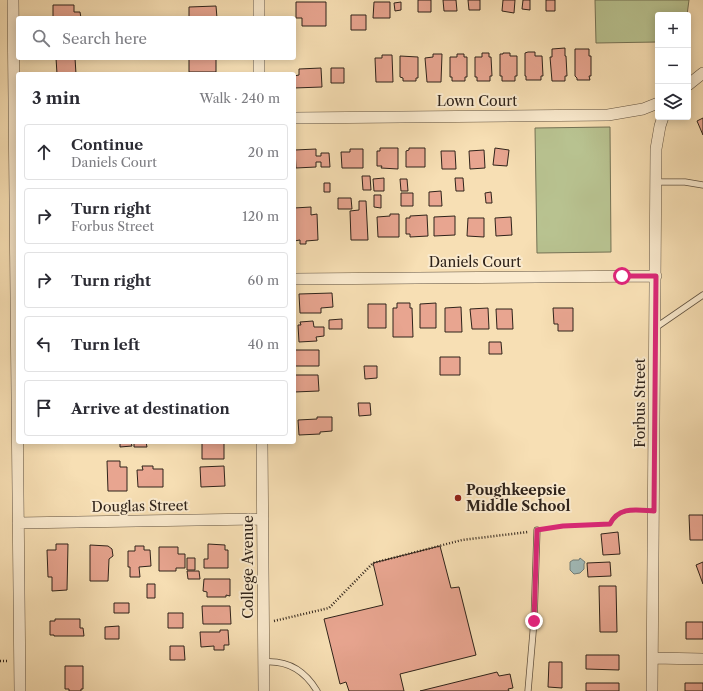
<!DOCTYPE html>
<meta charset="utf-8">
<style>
body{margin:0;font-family:"Libre Caslon Text",serif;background:#f7f7f7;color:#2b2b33}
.controls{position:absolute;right:12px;top:12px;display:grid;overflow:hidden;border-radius:4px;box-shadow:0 2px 10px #0003}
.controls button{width:36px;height:36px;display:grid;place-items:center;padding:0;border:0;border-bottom:1px solid #e1e1e2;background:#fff;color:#2b2b33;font:20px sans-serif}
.stop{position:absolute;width:12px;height:12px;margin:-9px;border:3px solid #db2777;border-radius:50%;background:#fff}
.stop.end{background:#db2777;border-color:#fff;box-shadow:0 1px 4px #0008}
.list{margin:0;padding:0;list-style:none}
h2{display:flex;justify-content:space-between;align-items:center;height:52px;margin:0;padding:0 16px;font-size:17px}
h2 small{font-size:13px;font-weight:400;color:#7c7c81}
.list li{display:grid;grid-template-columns:26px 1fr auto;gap:12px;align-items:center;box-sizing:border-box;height:56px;margin:0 8px 8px;padding:0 8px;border:1px solid #e1e1e2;border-radius:4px}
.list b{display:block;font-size:15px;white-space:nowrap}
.list p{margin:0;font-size:13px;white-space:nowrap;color:#7c7c81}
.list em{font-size:13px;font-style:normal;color:#7c7c81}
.icon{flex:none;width:22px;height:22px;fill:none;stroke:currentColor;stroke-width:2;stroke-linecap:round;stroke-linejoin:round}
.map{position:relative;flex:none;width:703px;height:691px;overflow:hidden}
.search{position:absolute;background:#fff;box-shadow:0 2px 10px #0003;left:16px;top:16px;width:280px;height:44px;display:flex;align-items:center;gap:10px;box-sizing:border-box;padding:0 14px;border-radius:4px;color:#7c7c81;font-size:15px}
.panel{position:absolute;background:#fff;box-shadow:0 2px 10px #0003;left:16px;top:72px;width:280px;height:372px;border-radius:4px}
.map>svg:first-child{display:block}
</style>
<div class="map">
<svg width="703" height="691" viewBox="0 0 703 691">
<rect width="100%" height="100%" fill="#f7dfb4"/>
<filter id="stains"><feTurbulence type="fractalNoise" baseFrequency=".005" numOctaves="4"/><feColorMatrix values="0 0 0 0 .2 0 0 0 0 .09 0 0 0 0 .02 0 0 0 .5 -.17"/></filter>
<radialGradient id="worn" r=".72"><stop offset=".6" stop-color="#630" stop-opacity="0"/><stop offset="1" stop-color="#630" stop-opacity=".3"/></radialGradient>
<!-- green -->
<path fill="#b8c290" stroke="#747255" d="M595,0H689L687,15H658V42L596,43Z
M610,127L611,252L537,253L535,128Z"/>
<!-- water -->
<path fill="#a1bab8" stroke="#737e79" d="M580,558L585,562L584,564V569L580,573L574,574L570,570V562L573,560H579Z"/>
<!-- building -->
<path fill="#e8a590" stroke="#2f231a" d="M418,0H431V12H418Z
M443,0H456L457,11H444Z
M468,0H480V10H469Z
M503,0H515L514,13L502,11Z
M523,0H530V10L522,9Z
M546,0H555V11H546Z
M296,2H326V26H302V18H296Z
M374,2H390V18H373Z
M401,2V10L395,11L394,3Z
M53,5H74V12H80L81,18H53Z
M216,6L217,18H189V7Z
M351,15H366V30H351Z
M565,48V56H566L567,76H565V81H552L550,57H552V49Z
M575,49H589V56H591V76H589L590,80H577V78L575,76Z
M528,52H535V56H542L543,76H541V80H526V76H525V53Z
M482,53H489V57H491L492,76H490V81H477V77H475V57H482Z
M503,53H510V56H517V76H515V81H502V76H500V54H503Z
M433,54H442L441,82H427L425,58L433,57Z
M457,54H464V57H467V77H465V81H452V77H450V57H457Z
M382,55H392L393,82H376L375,58H382Z
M400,56L418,57V78H416V81H403V78L400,77Z
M56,58H75L76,74H57Z
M189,58H216V72H189Z
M321,68L322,87L294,88V76L299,75V69Z
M331,68H344V83H331Z
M703,118V135L697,121Z
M380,148H398V169L381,168L382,166H377V151H380Z
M409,148H425V167H406V151L409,150Z
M495,148L509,150L507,166L493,165Z
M316,149V156H321V153H329L330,167H321V162H316V167L296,168L295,150Z
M350,149H363V168H342L341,152H350Z
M484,150L485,168L470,169L469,151Z
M441,151H455L456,169H442Z
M362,176H370L371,190H363Z
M384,178V191H374L373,179Z
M455,178H463L464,191H456Z
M400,179H407L408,191H401Z
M324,183H330V192H324Z
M441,191L442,206H429V192Z
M491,192L492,203H486L485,193Z
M401,193H413V206H401Z
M374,195H381V208L374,207Z
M338,198H351L352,209H338Z
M359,201H366L368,240H351L350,211L359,210Z
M311,207V215L317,214L318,240L306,241V244H300V240L294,241V208Z
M390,214H399V237H378L377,217L390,216Z
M427,215L428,236L410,237V234H406V218H410V216Z
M455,216V235L434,236V217Z
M511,217L512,235L496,236L495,218Z
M468,218H484V237L467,236Z
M332,293L333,307L321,308V313H300L299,294Z
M397,303H410V308H412L413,337H393V308H397Z
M436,303V328H420V304Z
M368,304H386V328H368Z
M461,307L462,332H445V308Z
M488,308L489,329H472L470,309Z
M553,308H573V331H558V324H554Z
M496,309H512L513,329H497Z
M342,319V329H329V320Z
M313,321L314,327H324V336L316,337L317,341L299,342L298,325H301L300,322Z
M489,342H501L502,354H489Z
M294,350H319V366H294Z
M440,357H460V375H440Z
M364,366H377V378L365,379Z
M294,375H318L319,391L294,392Z
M358,403H370L371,415L359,416Z
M317,417H332V431L320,432V434L299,435L298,420L317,419Z
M120,442H131L132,446L120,447Z
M134,442H146L147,447H134Z
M202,442H224V459H202Z
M107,461H120V467H127V491H108Z
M142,466H153V469H163V487H138L137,470H143Z
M224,466L225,486L201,487L200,467Z
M689,515H703V540H690Z
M618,532L620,554L603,555L601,534Z
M56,544H68L67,590L52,591V577H48L47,550H56Z
M208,544L225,545V550H228V568H204V559H208Z
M90,545L108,546L112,549L113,556L109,559L108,581H90Z
M135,546H144V550H150L151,566L139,567L140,577H130V567H128V551H135Z
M440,546L451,588L459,587L476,655L400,674L404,691H349L346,682L340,684L324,619L383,605L373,563Z
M159,547H178V554H185V568H176V571H159Z
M187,558H195V570H187Z
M610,562L611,576L588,577L587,563Z
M703,562V584L696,565Z
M187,571H199L200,579H188Z
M204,579H230V596L226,595V597H207V592L203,591Z
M147,584H155V598H147Z
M599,586H616L617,632H600Z
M114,603H129V613H114Z
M202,606H230L231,624H203Z
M168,613H183V628H168Z
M55,619H80V628H83L84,636H54V635H50V621H55Z
M686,622H703V639H686Z
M119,626V639H105V627Z
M220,630H228L229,645H224V650H214V646L201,647L200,632H220Z
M170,646H184L185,660H170Z
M586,655H619V670L586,669Z
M549,662H562V688L548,687Z
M65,666H83V689H81V691H69V689H65Z
M497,672L499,676L510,674L513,688L508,689L509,691H420Z
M586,683H619V691H586Z
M685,683H703V691H685Z"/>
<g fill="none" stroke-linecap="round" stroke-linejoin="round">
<!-- service casing -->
<g stroke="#615240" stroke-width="7">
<path id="service" d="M657,182H685L703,185
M655,328L703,295
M264,662C288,660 305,671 317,691
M528,691L534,621L537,530"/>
</g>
<!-- minor casing -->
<g stroke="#615240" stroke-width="12">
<path id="minor" d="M13,0L20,691
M259,0V18
M259,58V74
M688,85L703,73
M294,118L608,115L643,109L658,103
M294,279L656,276
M262,442L264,691
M18,523L263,519
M653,658L703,659
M652,691L656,149L660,126L663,117"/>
</g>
<!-- path -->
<path stroke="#2f231a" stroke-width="2.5" stroke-dasharray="1 2" stroke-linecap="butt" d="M545,529L563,526L610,524C617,512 628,510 642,510
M274,621L329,608L373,563L462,540L528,532
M0,661H9"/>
<!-- service -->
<use href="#service" stroke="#faeace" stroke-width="5.5"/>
<!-- minor -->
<use href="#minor" stroke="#faeace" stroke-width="11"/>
</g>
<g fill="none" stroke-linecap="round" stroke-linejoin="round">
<!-- route -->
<path stroke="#db2777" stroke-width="5" d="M534,621L537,530L563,526L610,524C619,506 636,510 654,511L656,276H622"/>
</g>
<!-- markers -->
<circle fill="#8f2418" stroke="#faeace" stroke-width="1.5" cx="458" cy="498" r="4"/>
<g text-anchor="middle" stroke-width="4" stroke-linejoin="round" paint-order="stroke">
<!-- street labels -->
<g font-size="14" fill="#2f231a" stroke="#faeace">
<text x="477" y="106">Lown Court</text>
<text x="475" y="267">Daniels Court</text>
<text transform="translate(640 403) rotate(-90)" y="5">Forbus Street</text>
<text transform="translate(140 506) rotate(-1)" y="5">Douglas Street</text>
<text transform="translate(248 567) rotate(-90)" y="5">College Avenue</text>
</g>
<!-- poi labels -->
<g font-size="14" font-weight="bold" fill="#2f231a" stroke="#faeace" text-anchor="start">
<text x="466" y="495">Poughkeepsie<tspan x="466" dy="16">Middle School</tspan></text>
</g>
</g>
<rect width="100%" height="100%" filter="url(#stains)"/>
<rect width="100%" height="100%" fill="url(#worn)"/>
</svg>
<div class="controls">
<button>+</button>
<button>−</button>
<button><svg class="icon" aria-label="layers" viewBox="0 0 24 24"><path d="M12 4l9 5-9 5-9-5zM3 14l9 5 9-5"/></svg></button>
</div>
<div class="stop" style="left:622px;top:276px"></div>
<div class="stop end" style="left:534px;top:621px"></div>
<div class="search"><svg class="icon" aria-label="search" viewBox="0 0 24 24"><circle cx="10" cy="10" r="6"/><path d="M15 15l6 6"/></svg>Search here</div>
<section class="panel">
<h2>3 min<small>Walk · 240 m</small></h2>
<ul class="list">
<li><svg class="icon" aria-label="ahead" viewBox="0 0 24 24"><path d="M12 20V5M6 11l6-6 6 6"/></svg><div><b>Continue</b><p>Daniels Court</p></div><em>20 m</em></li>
<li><svg class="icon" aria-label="right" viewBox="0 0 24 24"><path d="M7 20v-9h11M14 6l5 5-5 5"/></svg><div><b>Turn right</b><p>Forbus Street</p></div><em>120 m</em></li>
<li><svg class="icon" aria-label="right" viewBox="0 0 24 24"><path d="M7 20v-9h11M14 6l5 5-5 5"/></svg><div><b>Turn right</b></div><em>60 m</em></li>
<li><svg class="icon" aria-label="left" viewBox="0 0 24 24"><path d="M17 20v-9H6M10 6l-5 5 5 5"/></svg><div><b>Turn left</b></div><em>40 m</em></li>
<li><svg class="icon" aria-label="arrive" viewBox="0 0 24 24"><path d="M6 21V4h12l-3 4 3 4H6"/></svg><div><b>Arrive at destination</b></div></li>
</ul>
</section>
</div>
